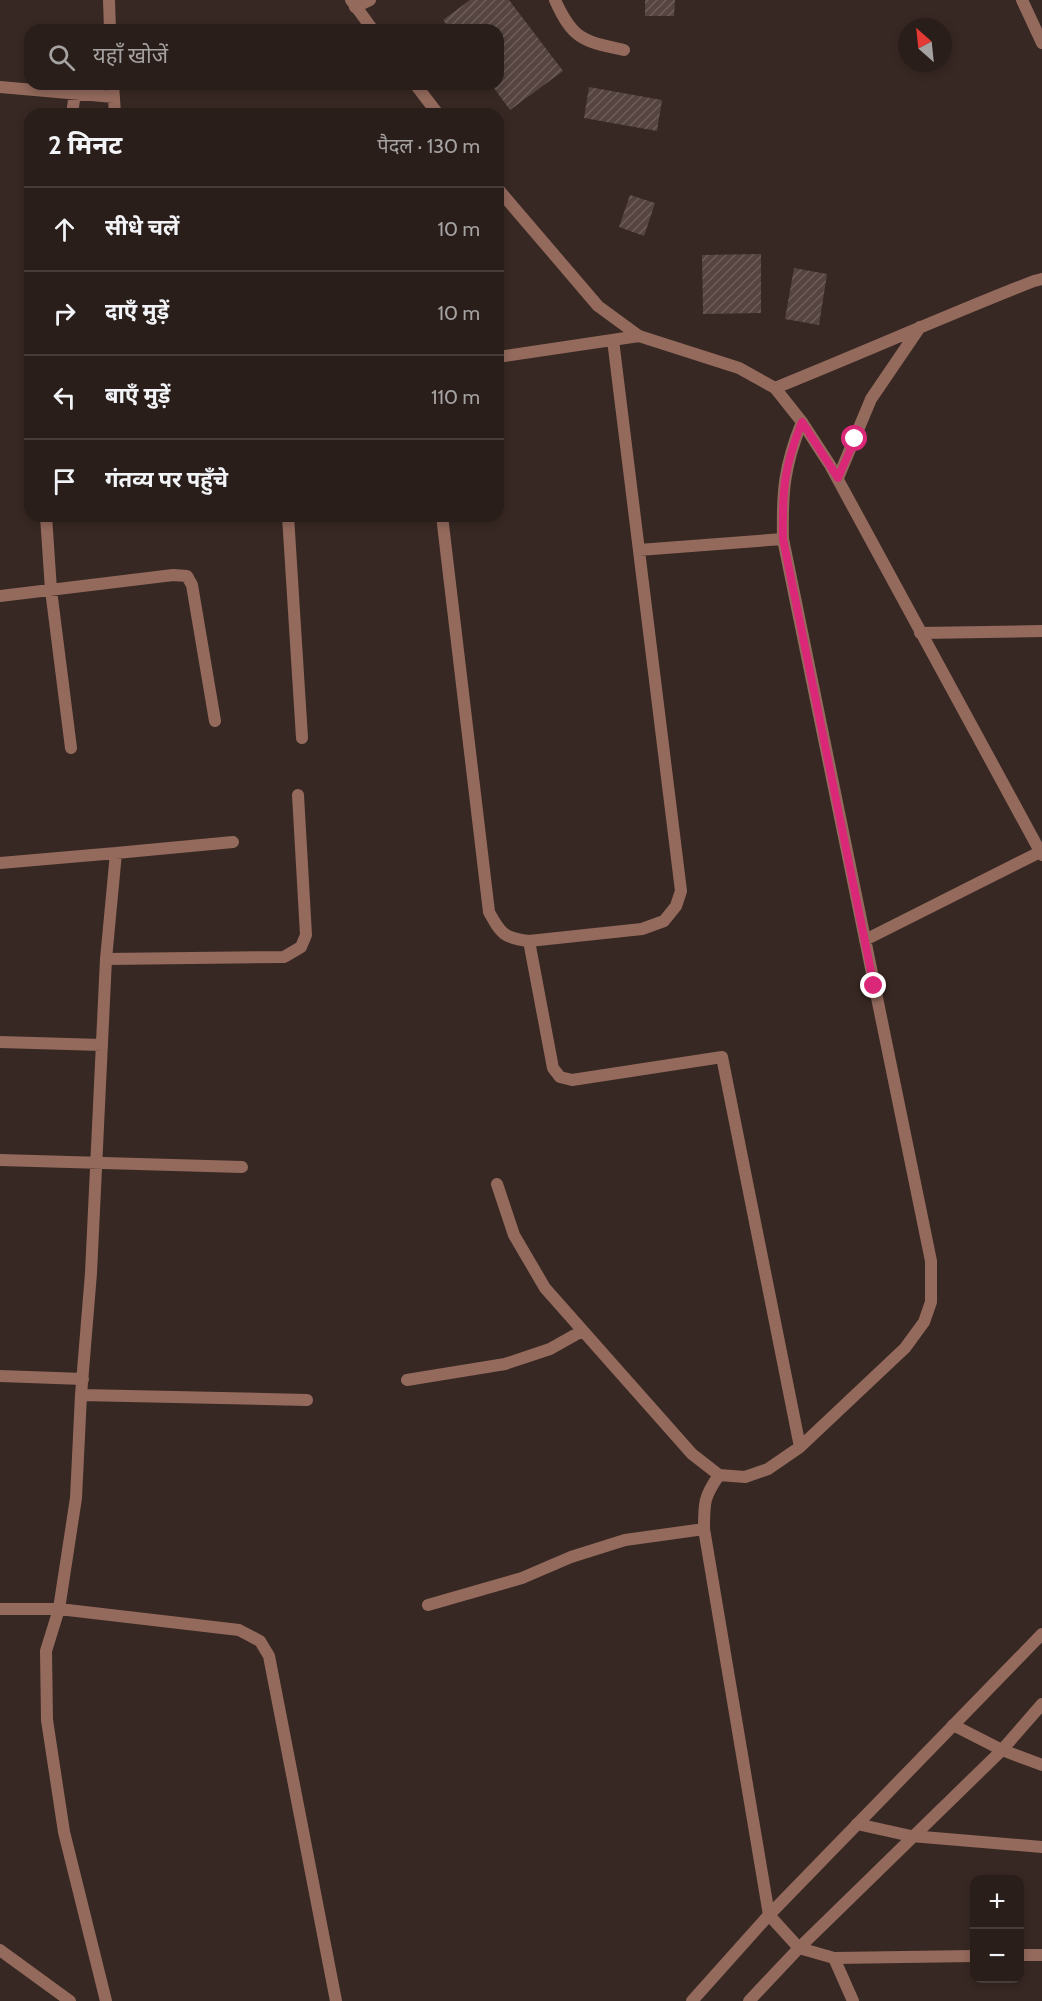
<!DOCTYPE html>
<html lang="hi">
<meta charset="utf-8">
<style>
body{margin:0;font-family:Cabin,"Noto Sans Devanagari",sans-serif;background:#322723;color:#f1f3f6}
.controls{position:absolute;right:18px;bottom:18px;display:grid;overflow:hidden;border-radius:12px;box-shadow:0 3px 9px #0003}
.controls button{width:54px;height:54px;display:grid;place-items:center;padding:0;border:0;border-bottom:2px solid #463c39;background:#2a1e1a;color:#f1f3f6;font:30px sans-serif}
.compass{position:absolute;left:898px;top:18px;width:54px;height:54px;border-radius:50%;background:#2a1e1a;box-shadow:0 3px 9px #0003;rotate:333deg}
.stop{position:absolute;width:18px;height:18px;margin:-14px;border:4px solid #db2777;border-radius:50%;background:#fff}
.stop.end{background:#db2777;border-color:#fff;box-shadow:0 2px 6px #0008}
.list{margin:0;padding:0;list-style:none}
h2{display:flex;justify-content:space-between;align-items:center;height:78px;margin:0;padding:0 24px;font-size:26px}
h2 small{font-size:20px;font-weight:400;color:#a5a2a2}
.list li{display:grid;grid-template-columns:39px 1fr auto;gap:18px;align-items:center;box-sizing:border-box;height:84px;padding:0 24px;border-top:2px solid #463c39}
.list b{display:block;font-size:22px;white-space:nowrap}
.list em{font-size:20px;font-style:normal;color:#a5a2a2}
.icon{flex:none;width:33px;height:33px;fill:none;stroke:currentColor;stroke-width:2;stroke-linecap:round;stroke-linejoin:round}
.map{position:relative;flex:none;width:1042px;height:2001px;overflow:hidden}
.search{position:absolute;background:#2a1e1a;box-shadow:0 3px 9px #0003;left:24px;top:24px;width:480px;height:66px;display:flex;align-items:center;gap:15px;box-sizing:border-box;padding:0 21px;border-radius:18px;color:#a5a2a2;font-size:22px}
.panel{position:absolute;background:#2a1e1a;box-shadow:0 3px 9px #0003;left:24px;top:108px;width:480px;height:414px;border-radius:18px}
.map>svg:first-child{display:block}
</style>
<div class="map">
<svg width="1042" height="2001" viewBox="0 0 1042 2001">
<defs>
<pattern id="building-hatch" width="6" height="6" patternUnits="userSpaceOnUse" patternTransform="scale(1.5)"><rect width="6" height="6" fill="#55443f"/><path d="M-1 1l2-2M0 6l6-6M5 7l2-2" fill="none" stroke="#6e5f5b"/></pattern>
</defs>
<rect width="100%" height="100%" fill="#382823"/>
<!-- building -->
<path fill="url(#building-hatch)" d="M470,0H509L563,71L510,110L491,84H498V30H451L443,20Z
M645,0H675L674,16H645Z
M589,87L662,100L657,131L584,118Z
M630,195L655,203L644,236L619,227Z
M761,254V313L703,314L702,255Z
M794,268L827,274L819,325L785,319Z"/>
<g fill="none" stroke-linecap="round" stroke-linejoin="round">
<!-- service -->
<path stroke="#946a5d" stroke-width="12" d="M834,1958L853,2001"/>
<!-- minor -->
<path stroke="#946a5d" stroke-width="12" d="M109,0L110,30
M555,0C573,40 583,41 624,50
M1022,0L1042,43
M355,7L370,0
M113,84L115,114
M0,87L114,97
M72,114L75,93
M498,357L639,336
M775,388C862,353 947,315 1034,281L1042,279
M838,478L871,399L920,327
M46,516L51,590L71,748
M288,516L302,738
M442,516L489,912C501,934 504,938 529,941L642,929L664,921L676,906L681,891L613,340
M639,550L783,539
M0,596L173,575L187,576L192,585L215,721
M920,633L1042,631
M116,853L233,842
M0,863L116,853L106,959L91,1273L81,1395L76,1498L59,1609H0
M865,940L1042,851
M529,941L553,1068L560,1077L572,1080L722,1057L800,1447
M106,959L284,957L301,947L306,935L298,795
M0,1042L102,1045
M0,1160L242,1167
M497,1184L514,1235L545,1288L692,1454L719,1475L745,1477L768,1469L800,1447L905,1348L924,1322L931,1302V1261L783,539C782,492 784,466 802,422
M0,1376L83,1379
M407,1380L505,1364L550,1349L582,1331
M81,1395L307,1400
M719,1475C704,1497 704,1502 704,1529L769,1915L799,1948L834,1958L974,1956
M428,1605L522,1578L571,1557L625,1540L704,1529
M953,1725L1002,1750L1042,1765
M857,1824L911,1836L1042,1847
M0,1950L70,2001
M1020,1955H1042
M106,2001L64,1832L47,1720L46,1651L59,1609L239,1630L260,1641L269,1656L336,2001"/>
<!-- tertiary -->
<path stroke="#946a5d" stroke-width="12" d="M351,0L373,30
M415,84L438,114
M498,189L598,306L639,336L739,368L775,388L802,422L830,465L1042,855
M692,2001L769,1915L1042,1634
M749,2001L799,1948L1002,1750L1042,1704"/>
</g>
<g fill="none" stroke-linecap="round" stroke-linejoin="round">
<!-- route -->
<path stroke="#db2777" stroke-width="8" d="M855,439L838,478L802,422C784,466 782,492 783,539L874,986"/>
</g>
</svg>
<div class="controls">
<button>+</button>
<button>−</button>
</div>
<svg class="compass" viewBox="-18 -18 36 36"><path d="M0-13l5 13h-10z" fill="#e53935"/><path d="M0 13l5-13h-10z" fill="#a5a2a2"/></svg>
<div class="stop" style="left:855px;top:439px"></div>
<div class="stop end" style="left:874px;top:986px"></div>
<div class="search"><svg class="icon" aria-label="search" viewBox="0 0 24 24"><circle cx="10" cy="10" r="6"/><path d="M15 15l6 6"/></svg>यहाँ खोजें</div>
<section class="panel">
<h2>2 मिनट<small>पैदल · 130 m</small></h2>
<ul class="list">
<li><svg class="icon" aria-label="ahead" viewBox="0 0 24 24"><path d="M12 20V5M6 11l6-6 6 6"/></svg><div><b>सीधे चलें</b></div><em>10 m</em></li>
<li><svg class="icon" aria-label="right" viewBox="0 0 24 24"><path d="M7 20v-9h11M14 6l5 5-5 5"/></svg><div><b>दाएँ मुड़ें</b></div><em>10 m</em></li>
<li><svg class="icon" aria-label="left" viewBox="0 0 24 24"><path d="M17 20v-9H6M10 6l-5 5 5 5"/></svg><div><b>बाएँ मुड़ें</b></div><em>110 m</em></li>
<li><svg class="icon" aria-label="arrive" viewBox="0 0 24 24"><path d="M6 21V4h12l-3 4 3 4H6"/></svg><div><b>गंतव्य पर पहुँचे</b></div></li>
</ul>
</section>
</div>
